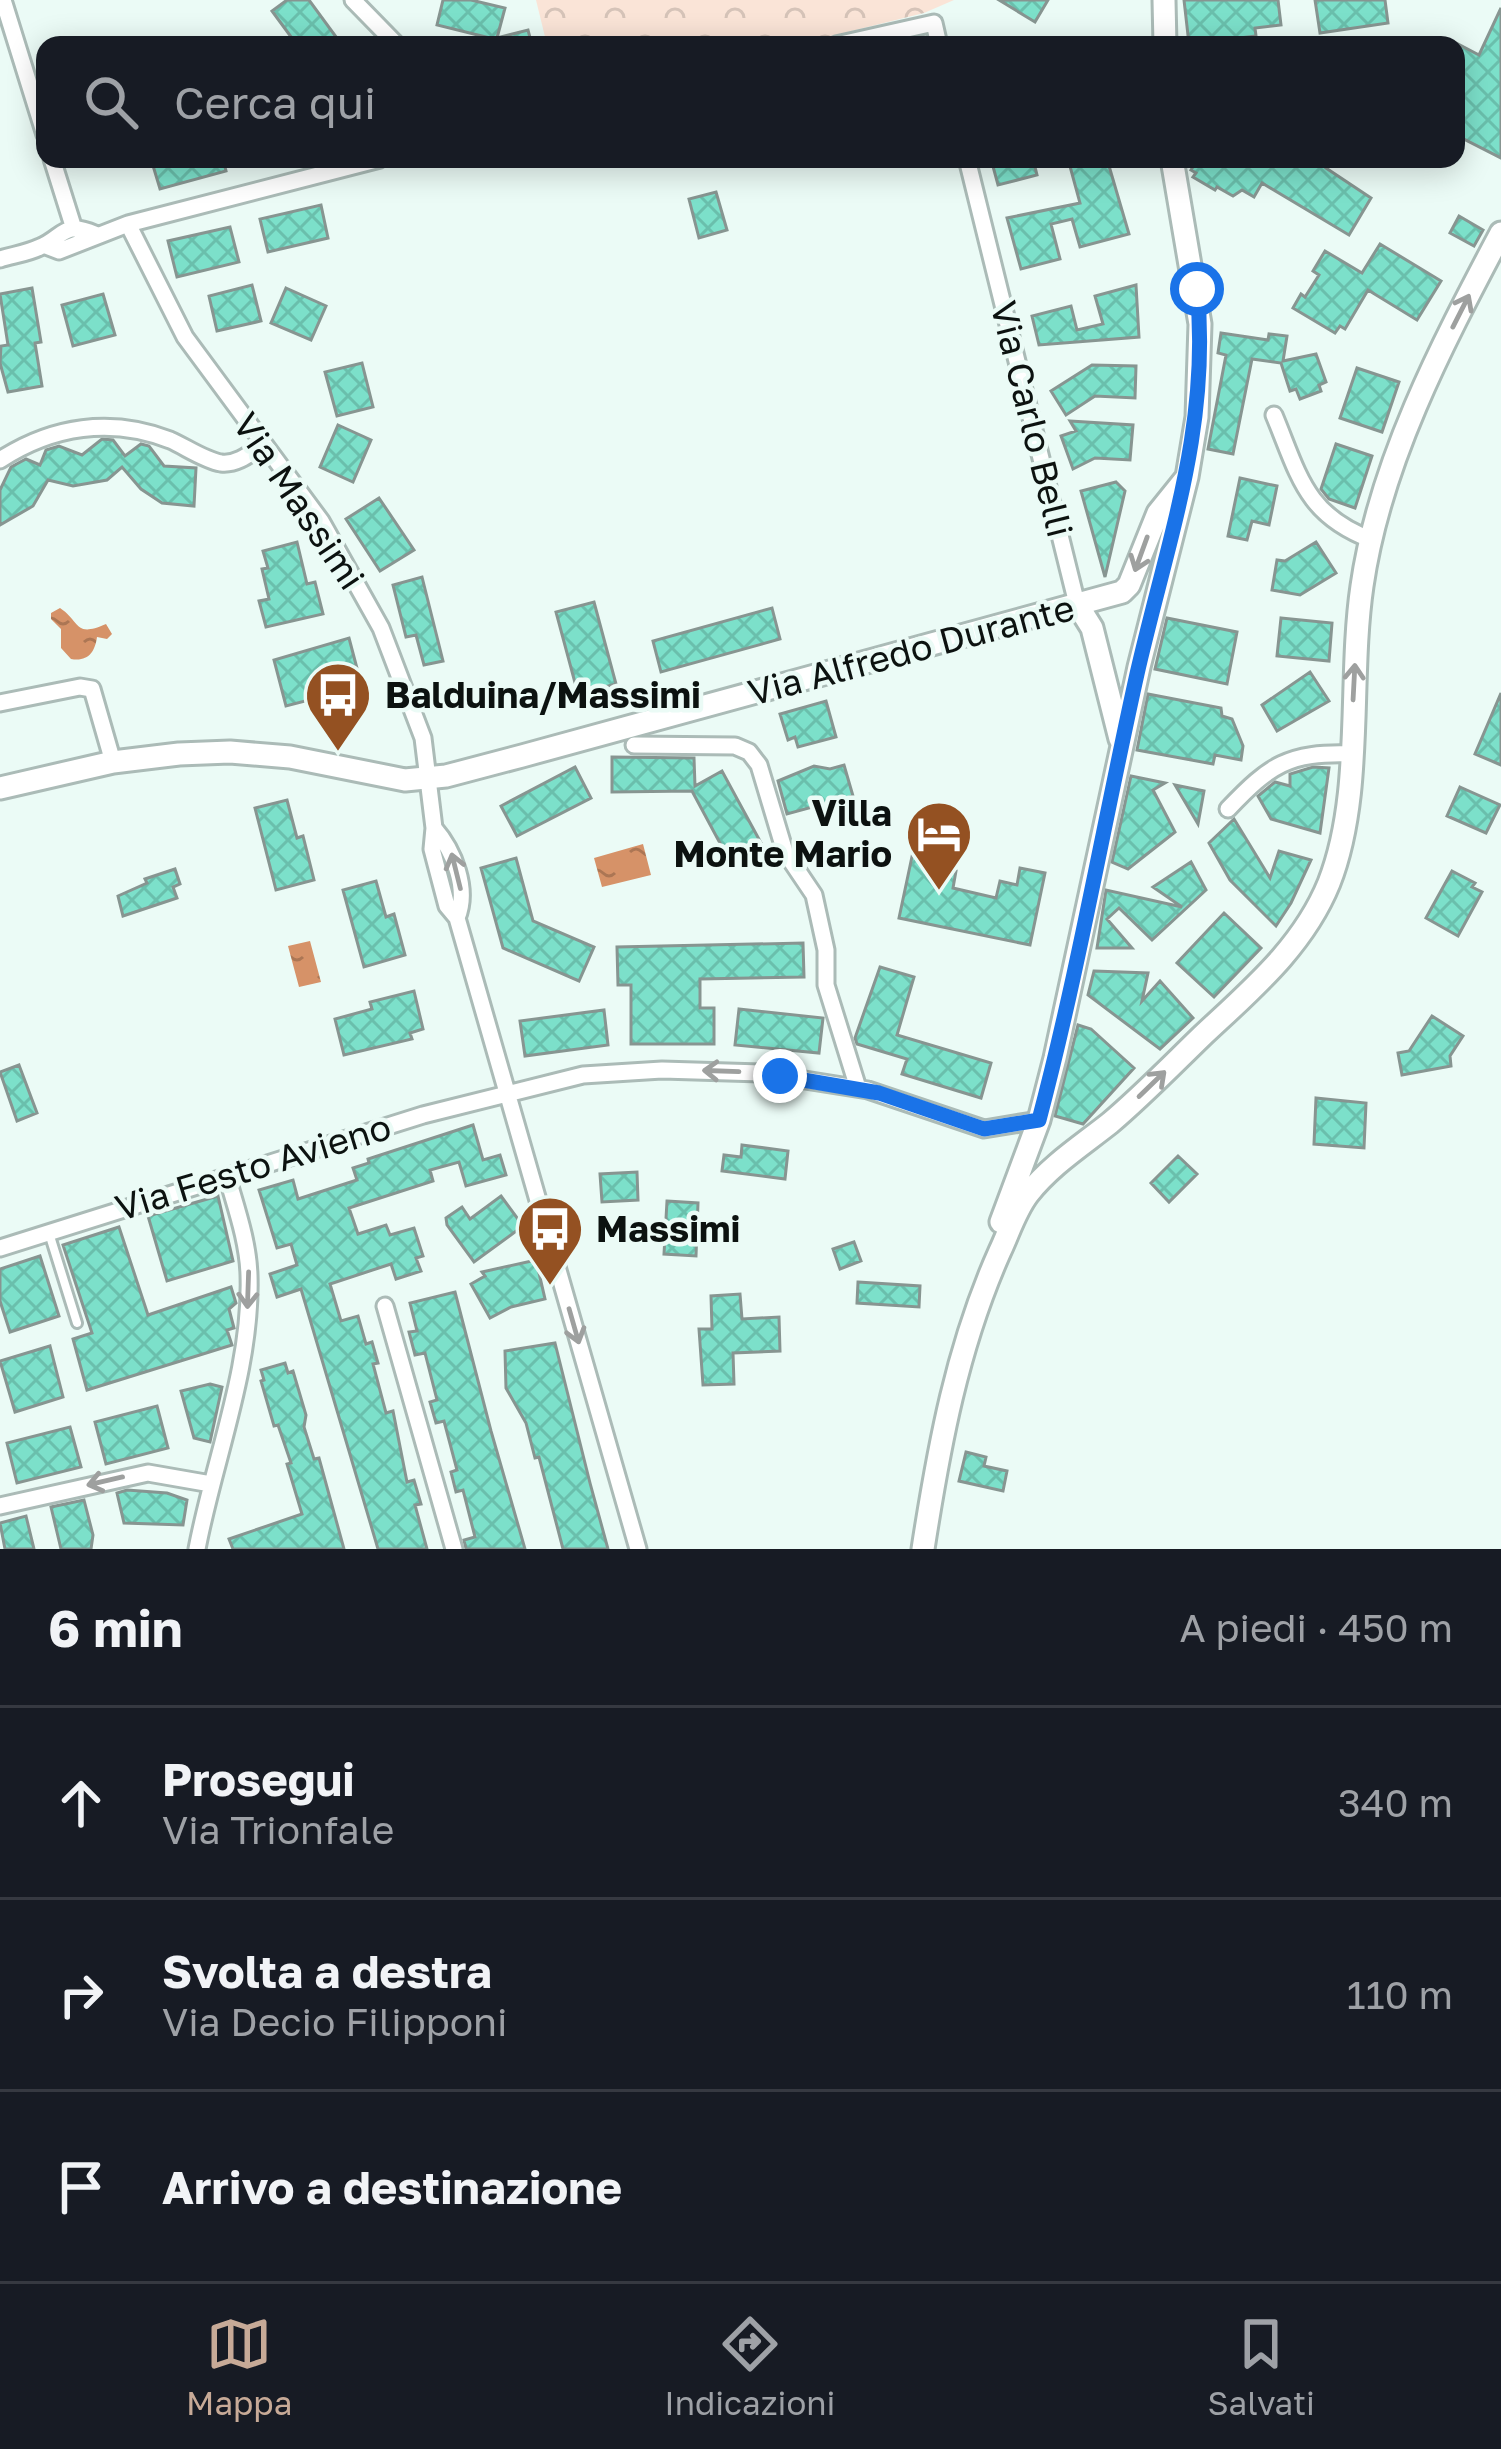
<!DOCTYPE html>
<html lang="it">
<meta charset="utf-8">
<style>
body{margin:0;font-family:"Golos Text",sans-serif;background:#20242c;color:#f1f3f6}
.stop{position:absolute;width:36px;height:36px;margin:-27px;border:9px solid #1a73e8;border-radius:50%;background:#fff}
.stop.end{background:#1a73e8;border-color:#fff;box-shadow:0 3px 12px #0008}
.list{margin:0;padding:0;list-style:none}
h2{display:flex;justify-content:space-between;align-items:center;height:156px;margin:0;padding:0 48px;font-size:51px}
h2 small{font-size:39px;font-weight:400;color:#9ea1a6}
.list li{display:grid;grid-template-columns:78px 1fr auto;gap:36px;align-items:center;box-sizing:border-box;height:192px;padding:0 48px;border-top:3px solid #363941}
.list b{display:block;font-size:45px;white-space:nowrap}
.list p{margin:0;font-size:39px;white-space:nowrap;color:#9ea1a6}
.list em{font-size:39px;font-style:normal;color:#9ea1a6}
.icon{flex:none;width:66px;height:66px;fill:none;stroke:currentColor;stroke-width:2;stroke-linecap:round;stroke-linejoin:round}
.map{position:relative;flex:none;width:1501px;height:1549px;overflow:hidden}
.search{position:absolute;background:#171b24;box-shadow:0 6px 30px #0003;left:36px;right:36px;top:36px;height:132px;display:flex;align-items:center;gap:30px;box-sizing:border-box;padding:0 42px;border-radius:24px;color:#9ea1a6;font-size:45px}
.sheet{height:732px;background:#171b24}
nav{display:flex;justify-content:space-around;align-items:center;box-sizing:border-box;height:168px;border-top:3px solid #363941;background:#171b24;font-size:33px;color:#9ea1a6}
nav a{display:grid;justify-items:center;gap:6px}
nav .on{color:#c7aa97}
.map>svg:first-child{display:block}
</style>
<div class="map">
<svg width="1501" height="1549" viewBox="0 0 1501 1549">
<defs>
<pattern id="park-crowns" width="20" height="18" patternUnits="userSpaceOnUse" patternTransform="scale(3)"><rect width="20" height="18" fill="#fae4d7"/><path d="M2 6a3 3 0 1 1 6 0M12 15a3 3 0 1 1 6 0" fill="none" stroke="#d5c3b8"/></pattern>
<pattern id="water-ripples" width="26" height="14" patternUnits="userSpaceOnUse" patternTransform="scale(3)"><rect width="26" height="14" fill="#d69268"/><path d="M2 4q2-2 4 0t4 0M15 11q2-2 4 0t4 0" fill="none" stroke="#ac7654"/></pattern>
<pattern id="building-cross-hatch" width="8" height="8" patternUnits="userSpaceOnUse" patternTransform="scale(3)"><rect width="8" height="8" fill="#7ce0ca"/><path d="M0 0l8 8M0 8l8-8" fill="none" stroke="#6abfac"/></pattern>
</defs>
<rect width="100%" height="100%" fill="#ebfbf6"/>
<!-- park -->
<path fill="url(#park-crowns)" d="M536,0H954L924,13L795,45H547Z"/>
<!-- water -->
<path fill="url(#water-ripples)" d="M60,608C81,622 74,638 106,624L112,634L107,639L97,637C95,652 88,662 71,659L61,648V629L51,619V613Z
M643,844L651,875L602,887L594,858Z
M310,941L321,982L299,987L288,946Z"/>
<!-- building -->
<path fill="url(#building-cross-hatch)" stroke="#879591" stroke-width="3" d="M287,0H309L342,45H297L272,11Z
M443,0H471L505,8L497,38L528,30L532,45H489L488,41L494,39L437,25Z
M999,0H1048L1035,22Z
M1184,0H1278L1281,25L1255,28L1256,36L1189,44Z
M1315,0H1385L1388,23L1320,33Z
M1501,8V158L1456,135V43L1479,55Z
M151,159H223L226,171L160,189Z
M991,159H1033L1037,175L998,185Z
M1068,159H1107L1129,234L1080,247L1072,219L1051,224L1060,259L1021,269L1007,218L1080,203Z
M1198,159H1331L1326,168L1371,198L1349,235L1262,183L1254,197L1242,190L1233,196L1217,187L1215,190L1193,177L1196,173L1191,170Z
M716,192L727,230L699,238L689,199Z
M321,205L328,238L268,252L260,219Z
M1459,216L1483,230L1474,246L1450,233Z
M230,227L239,262L177,277L168,241Z
M1380,244L1441,281L1417,320L1368,290L1345,329L1340,326L1335,333L1293,308L1301,294L1305,297L1319,275L1313,271L1325,251L1362,273Z
M252,285L261,321L217,331L209,296Z
M1136,285L1139,337L1039,345L1032,316L1071,306L1077,330L1103,324L1095,296Z
M32,288L41,342L35,343L42,386L8,392L0,363L1,346L8,345L0,294Z
M286,288L326,306L311,340L271,323Z
M103,294L115,335L73,346L62,305Z
M1221,333L1268,340L1269,334L1287,336L1283,361L1316,354L1326,382L1319,385L1321,391L1300,399L1296,389L1290,391L1281,363L1252,359L1233,454L1208,449L1226,355L1218,353Z
M362,363L373,407L337,416L325,372Z
M1092,365L1136,366L1135,398L1095,396L1066,415L1051,391Z
M1357,368L1399,382L1382,432L1340,418Z
M1070,421L1133,425L1130,460L1095,458L1073,469L1061,436L1076,431Z
M338,425L371,440L353,482L320,467Z
M102,439L113,440L125,456L141,444L149,446L164,466L196,468L194,506L162,503L141,489L122,467L107,480L73,486L48,480L33,506L0,525V490L11,467L26,459L40,465L46,450L59,446L82,455Z
M1336,444L1372,456L1355,508L1329,499L1321,489Z
M1240,478L1277,486L1269,525L1252,521L1247,540L1228,536Z
M1116,482L1125,491L1105,577L1081,491Z
M379,498L414,550L380,571L346,519Z
M297,542L307,584L315,582L323,614L266,627L259,601L269,599L262,569L268,568L263,551Z
M1316,542L1336,573L1300,595L1272,590L1277,560L1285,561Z
M422,577L443,661L424,665L416,635L406,637L393,585Z
M594,602L616,684L578,694L556,612Z
M772,608L780,639L661,672L653,641Z
M1167,618L1237,632L1227,684L1155,669Z
M1281,618L1332,623L1329,661L1277,656Z
M349,638L364,695L338,701L336,693L286,706L274,660Z
M1310,672L1329,701L1277,731L1262,705Z
M1501,693V765L1475,754Z
M1148,694L1221,708L1222,716L1232,719L1243,746L1241,760L1215,755L1213,764L1137,750Z
M826,701L836,737L798,747L795,737L788,740L780,714Z
M612,757L694,758L695,786L722,771L761,843L729,860L692,791L612,792Z
M844,765L853,796L787,814L778,781L814,766L830,769Z
M575,767L591,798L517,836L501,806Z
M1313,767L1329,768L1320,833L1271,819L1258,796L1275,782L1290,786V774Z
M1131,776L1165,783L1153,790L1175,832L1128,869L1112,862Z
M1175,785L1204,791L1198,824Z
M1460,787L1500,805L1486,833L1447,816Z
M287,800L297,838L303,836L314,880L276,890L255,808Z
M1234,819L1270,878L1279,851L1311,860L1291,903L1276,926L1230,880L1209,843Z
M917,833L952,840L946,869L956,871L953,888L996,898L1000,881L1017,885L1020,868L1045,873L1030,945L899,918Z
M516,858L533,921L594,947L579,981L503,948L481,868Z
M1191,862L1206,890L1152,940L1119,908L1107,919L1132,948H1097L1106,890L1182,907L1153,887Z
M175,869L180,884L173,887L177,898L123,916L118,896L147,883L145,879Z
M1452,871L1475,883L1472,887L1482,892L1458,936L1426,918Z
M376,881L386,917L394,914L405,955L364,967L343,890Z
M1224,913L1261,948L1214,997L1177,963Z
M803,943L804,977L700,979V1008H714V1044H631V985H618L617,947Z
M880,967L914,977L897,1035L991,1063L981,1098L902,1074L907,1059L857,1044L855,1038Z
M1094,971L1148,973L1142,1001L1160,981L1193,1018L1160,1049L1088,995Z
M414,991L423,1029L410,1033L412,1039L344,1055L335,1019L372,1009L370,1002Z
M739,1009L823,1018L819,1053L735,1045Z
M604,1010L608,1045L525,1056L520,1021Z
M1432,1016L1463,1036L1450,1056L1451,1066L1402,1075L1398,1053L1409,1051Z
M1078,1025L1091,1029L1134,1068L1083,1124L1055,1116Z
M19,1065L37,1113L17,1121L0,1072Z
M1316,1098L1366,1103L1364,1148L1314,1144Z
M473,1125L483,1160L500,1155L506,1175L466,1186L459,1162L430,1170L433,1181L349,1208L358,1234L386,1225L390,1235L414,1228L423,1256L416,1258L421,1271L396,1279L391,1264L330,1284L341,1321L358,1316L366,1344L372,1342L378,1363L373,1364L386,1413L393,1411L407,1482L414,1480L421,1504L415,1505L427,1549H378L301,1289L277,1297L270,1274L297,1265L291,1244L277,1248L259,1190L293,1180L298,1199L357,1180L353,1168L369,1163L368,1159Z
M742,1145L788,1151L785,1179L722,1171L724,1155L741,1157Z
M1178,1156L1197,1174L1169,1202L1151,1183Z
M637,1172L638,1200L602,1202L600,1174Z
M218,1196L233,1261L167,1281L148,1216Z
M501,1196L523,1226L474,1262L447,1225L446,1218L462,1207L470,1219Z
M667,1201L698,1203L696,1256L664,1254Z
M119,1227L148,1315L231,1287L236,1303L229,1309L234,1328L227,1330L232,1345L87,1390L73,1339L92,1333L63,1245Z
M854,1242L861,1261L840,1269L833,1249Z
M40,1256L59,1316L10,1332L0,1301V1269Z
M536,1260L545,1299L511,1307L490,1318L471,1284L485,1276L482,1272Z
M858,1282L920,1286L919,1307L857,1303Z
M455,1292L491,1431L525,1549H466L464,1540L475,1537L463,1490L456,1492L451,1472L457,1470L444,1421L436,1423L430,1402L437,1400L425,1353L415,1355L409,1332L417,1331L410,1303Z
M740,1294L742,1319L779,1317L780,1351L733,1353L734,1384L703,1385L699,1329H712L711,1296Z
M555,1343L590,1483L608,1549H563L539,1457L535,1458L526,1423L506,1388L505,1351Z
M50,1346L63,1397L15,1412L0,1361Z
M285,1363L288,1373L293,1371L306,1415L304,1427L314,1459L319,1458L344,1549H233L229,1539L302,1514L287,1464L291,1463L278,1425L274,1426L261,1381L264,1380L261,1370Z
M210,1384L222,1387L210,1442L194,1438L181,1391Z
M157,1406L168,1448L106,1464L95,1422Z
M70,1427L81,1467L17,1483L7,1443Z
M966,1452L986,1457L984,1466L1007,1471L1003,1491L959,1481Z
M127,1490L167,1493L187,1500L183,1525L124,1523L117,1493Z
M84,1500L93,1535L91,1549H61L51,1507Z
M26,1516L34,1549H5L0,1523Z"/>
<g fill="none" stroke-linecap="round" stroke-linejoin="round">
<!-- lane casing -->
<g stroke="#abbbb7" stroke-width="14">
<path id="lane" d="M49,1233L77,1323"/>
</g>
<!-- street casing -->
<g stroke="#abbbb7" stroke-width="21">
<path id="street" d="M3,0L45,135
M353,0L397,45
M836,45L934,23L939,45
M52,159L74,229
M967,159L1077,604
M128,224L380,159
M46,246L59,251L128,224L185,337L321,521L381,628L423,738L434,828L432,849L447,906L457,918L638,1549
M0,259C13,255 28,253 40,247C63,238 63,220 95,234
M1274,415C1299,475 1305,515 1372,540
M0,460C52,426 111,417 170,440C186,447 204,460 221,463C237,465 251,453 263,445
M0,703L80,687L92,689L113,762
M634,745L735,746L749,752L759,765L785,852L814,895L826,950V985L858,1088
M1228,809C1270,765 1288,752 1351,754
M434,828C454,851 469,889 457,918
M0,1248L423,1115L583,1075L662,1070L761,1073L868,1090L984,1129L1039,1120
M385,1306L454,1549
M0,1506L148,1473L211,1484
M197,1549C214,1459 252,1368 249,1275C248,1241 236,1208 227,1176"/>
</g>
<!-- secondary casing -->
<g stroke="#abbbb7" stroke-width="27">
<path id="secondary" d="M1164,0L1165,45
M1077,604L1092,628L1120,739
M0,788L113,762L179,754L230,752L290,757L405,780L446,776L522,756L1122,592L1129,585L1158,513L1187,477
M1001,1222L1039,1120L1055,1058L1139,667L1187,477L1197,417L1200,324L1172,159
M923,1549C939,1446 957,1347 1000,1251C1009,1232 1015,1211 1028,1194C1051,1165 1081,1146 1110,1123C1142,1096 1172,1065 1202,1036C1251,990 1303,947 1329,883C1364,794 1348,681 1362,586C1380,461 1443,343 1501,233"/>
</g>
<!-- lane -->
<use href="#lane" stroke="#fff" stroke-width="8"/>
<!-- street -->
<use href="#street" stroke="#fff" stroke-width="15"/>
<!-- secondary -->
<use href="#secondary" stroke="#fff" stroke-width="21"/>
</g>
<!-- one-way arrows -->
<defs><path id="oneway-shaft" d="M-6 0H5M1.5-3L5.5 0L1.5 3" fill="none" stroke-width="1.6" stroke-linecap="round" stroke-linejoin="round" transform="scale(3)"/></defs>
<g stroke="#9ea09f">
<use href="#oneway-shaft" transform="translate(1461 311) rotate(-63)"/>
<use href="#oneway-shaft" transform="translate(1141 554) rotate(110)"/>
<use href="#oneway-shaft" transform="translate(1354 682) rotate(-87)"/>
<use href="#oneway-shaft" transform="translate(456 871) rotate(-104)"/>
<use href="#oneway-shaft" transform="translate(721 1071) rotate(-178)"/>
<use href="#oneway-shaft" transform="translate(1152 1084) rotate(-44)"/>
<use href="#oneway-shaft" transform="translate(248 1290) rotate(92)"/>
<use href="#oneway-shaft" transform="translate(574 1326) rotate(74)"/>
<use href="#oneway-shaft" transform="translate(105 1481) rotate(167)"/>
</g>
<g fill="none" stroke-linecap="round" stroke-linejoin="round">
<!-- route -->
<path stroke="#1a73e8" stroke-width="15" d="M780,1076L879,1093L984,1129L1039,1120C1078,973 1104,822 1137,674C1167,542 1211,427 1197,289"/>
</g>
<!-- icons -->
<defs>
<g id="bus-pin" transform="scale(3.45)"><path d="M0 17L-7.5 6A9.5 9.5 0 1 1 7.5 6Z" fill="#945122" stroke="#ebfbf6"/><path d="M-5-6H5V4H4V6H2V4H-2V6H-4V4H-5ZM-3.5-4V0h7V-4ZM-3.5 1.2v1.5H-2V1.2ZM2 1.2v1.5H3.5V1.2Z" fill="#fff"/></g>
<g id="hotel-pin" transform="scale(3.45)"><path d="M0 17L-7.5 6A9.5 9.5 0 1 1 7.5 6Z" fill="#945122" stroke="#ebfbf6"/><path d="M-6-4.5h1.5V1H6V5H4.5V3h-9V5H-6ZM-4 0a1.8 1.8 0 1 1 3.6 0ZM.5 0V-2.5h3Q6-2.5 6 0Z" fill="#fff"/></g>
</defs>
<g fill-rule="evenodd">
<use href="#bus-pin" x="338" y="695"/>
<use href="#hotel-pin" x="939" y="834"/>
<use href="#bus-pin" x="550" y="1229"/>
</g>
<g text-anchor="middle" stroke-width="9" stroke-linejoin="round" paint-order="stroke">
<!-- street labels -->
<g font-size="36" fill="#0c1210" stroke="#ebfbf6">
<text transform="translate(1032 419) rotate(76)" y="13">Via Carlo Belli</text>
<text transform="translate(299 501) rotate(56)" y="13">Via Massimi</text>
<text transform="translate(911 650) rotate(-15)" y="13">Via Alfredo Durante</text>
<text transform="translate(253 1167) rotate(-17)" y="13">Via Festo Avieno</text>
</g>
<!-- poi labels -->
<g font-size="36" font-weight="bold" fill="#0c1210" stroke="#ebfbf6" text-anchor="start">
<text x="385" y="708">Balduina/Massimi</text>
<text x="892" y="826" text-anchor="end">Villa<tspan x="892" dy="41">Monte Mario</tspan></text>
<text x="596" y="1242">Massimi</text>
</g>
</g>
</svg>
<div class="stop" style="left:1197px;top:289px"></div>
<div class="stop end" style="left:780px;top:1076px"></div>
<div class="search"><svg class="icon" aria-label="search" viewBox="0 0 24 24"><circle cx="10" cy="10" r="6"/><path d="M15 15l6 6"/></svg>Cerca qui</div>
</div>
<section class="sheet">
<h2>6 min<small>A piedi · 450 m</small></h2>
<ul class="list">
<li><svg class="icon" aria-label="ahead" viewBox="0 0 24 24"><path d="M12 20V5M6 11l6-6 6 6"/></svg><div><b>Prosegui</b><p>Via Trionfale</p></div><em>340 m</em></li>
<li><svg class="icon" aria-label="right" viewBox="0 0 24 24"><path d="M7 20v-9h11M14 6l5 5-5 5"/></svg><div><b>Svolta a destra</b><p>Via Decio Filipponi</p></div><em>110 m</em></li>
<li><svg class="icon" aria-label="arrive" viewBox="0 0 24 24"><path d="M6 21V4h12l-3 4 3 4H6"/></svg><div><b>Arrivo a destinazione</b></div></li>
</ul>
</section>
<nav>
<a class="on"><svg class="icon" aria-label="map" viewBox="0 0 24 24"><path d="M3 6l6-2 6 2 6-2v14l-6 2-6-2-6 2zM9 4v14M15 6v14"/></svg>Mappa</a>
<a><svg class="icon" aria-label="directions" viewBox="0 0 24 24"><path d="M12 3l9 9-9 9-9-9zM9 14v-3h6M13 9l2 2-2 2"/></svg>Indicazioni</a>
<a><svg class="icon" aria-label="saved" viewBox="0 0 24 24"><path d="M7 4h10v16l-5-4-5 4z"/></svg>Salvati</a>
</nav>
